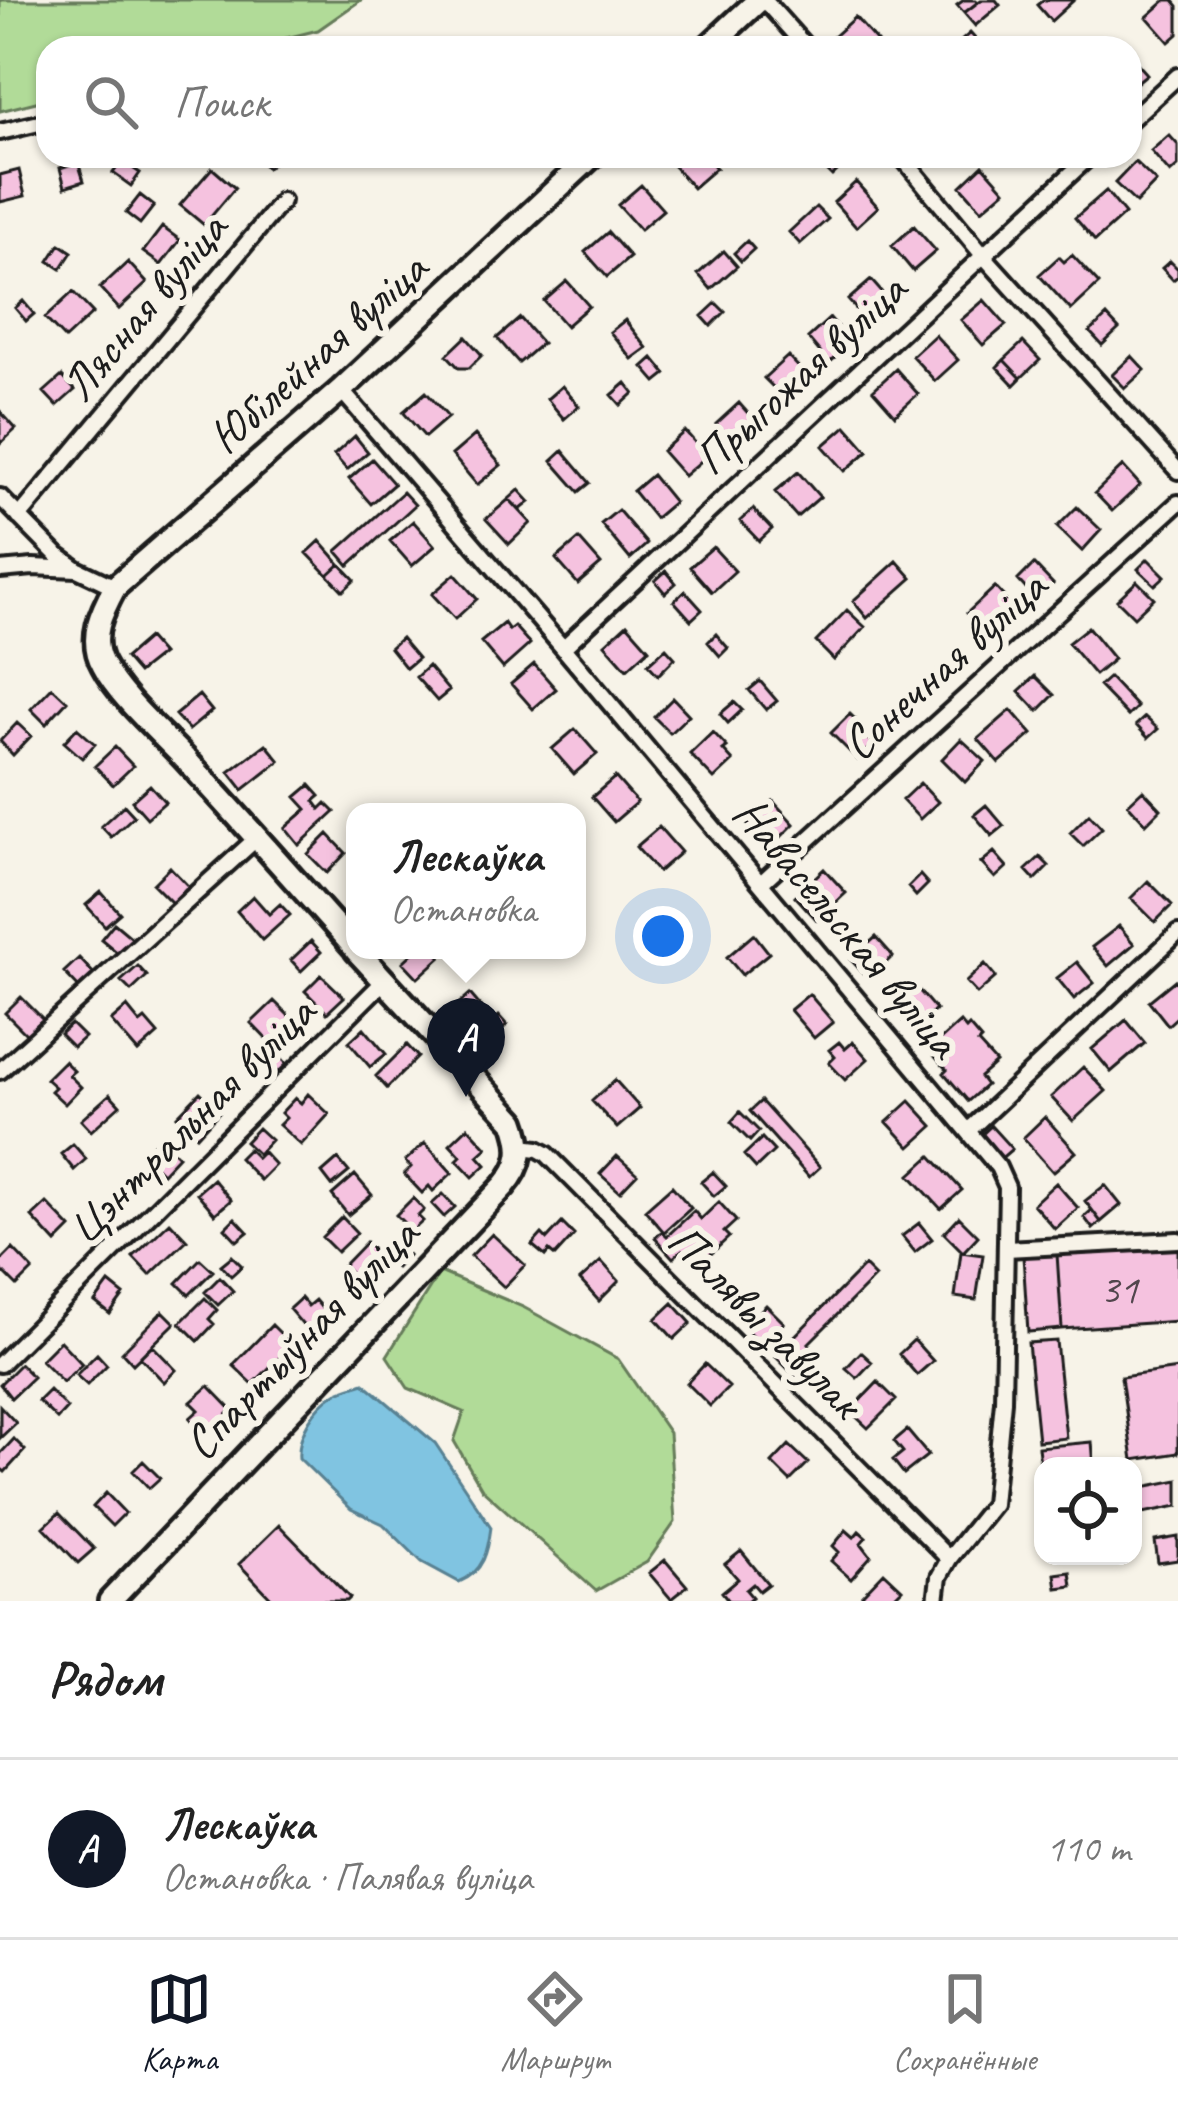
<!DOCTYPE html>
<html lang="ru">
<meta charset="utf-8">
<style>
body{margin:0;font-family:Caveat,sans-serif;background:#f2f2f2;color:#222}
.controls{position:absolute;right:36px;bottom:36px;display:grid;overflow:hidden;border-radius:24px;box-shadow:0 3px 9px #0004}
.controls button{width:108px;height:108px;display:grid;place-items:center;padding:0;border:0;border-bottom:3px solid #e0e0e0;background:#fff;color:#222;font:60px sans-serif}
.you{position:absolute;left:663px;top:936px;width:42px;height:42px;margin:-30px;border:9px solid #fff;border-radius:50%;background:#1a73e8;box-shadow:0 0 0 18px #1a73e833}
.badge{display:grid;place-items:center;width:78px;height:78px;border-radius:50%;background:#111827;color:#fff;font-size:39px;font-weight:700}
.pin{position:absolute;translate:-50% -99px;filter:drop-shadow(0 3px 6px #0008)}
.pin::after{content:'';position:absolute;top:63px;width:42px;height:36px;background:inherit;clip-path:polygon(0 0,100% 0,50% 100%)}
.popup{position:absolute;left:346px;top:803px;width:240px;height:156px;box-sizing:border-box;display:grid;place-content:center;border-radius:24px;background:#fff;filter:drop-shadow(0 3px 9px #0005);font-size:39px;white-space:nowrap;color:#767676}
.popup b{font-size:45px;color:#222}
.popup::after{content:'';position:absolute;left:50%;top:100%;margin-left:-24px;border:24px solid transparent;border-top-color:#fff}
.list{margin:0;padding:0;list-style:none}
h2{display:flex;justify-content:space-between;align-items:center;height:156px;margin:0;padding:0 48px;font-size:51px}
h2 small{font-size:39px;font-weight:400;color:#767676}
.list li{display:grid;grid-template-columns:78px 1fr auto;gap:36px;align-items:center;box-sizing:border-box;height:180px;padding:0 48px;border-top:3px solid #e0e0e0}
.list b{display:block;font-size:45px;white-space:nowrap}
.list p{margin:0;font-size:39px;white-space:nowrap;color:#767676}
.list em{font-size:39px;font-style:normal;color:#767676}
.icon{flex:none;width:66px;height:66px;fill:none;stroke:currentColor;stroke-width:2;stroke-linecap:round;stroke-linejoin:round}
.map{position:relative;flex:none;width:1178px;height:1601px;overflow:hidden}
.search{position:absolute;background:#fff;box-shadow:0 3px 9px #0004;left:36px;right:36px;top:36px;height:132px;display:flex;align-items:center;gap:30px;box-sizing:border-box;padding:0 42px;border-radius:36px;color:#767676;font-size:45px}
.sheet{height:336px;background:#fff}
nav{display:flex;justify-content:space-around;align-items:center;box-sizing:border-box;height:168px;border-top:3px solid #e0e0e0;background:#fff;font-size:33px;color:#767676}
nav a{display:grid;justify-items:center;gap:6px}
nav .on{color:#111827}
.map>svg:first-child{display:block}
</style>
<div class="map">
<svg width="1178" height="1601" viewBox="0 0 1178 1601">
<rect width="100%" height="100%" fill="#f7f3e8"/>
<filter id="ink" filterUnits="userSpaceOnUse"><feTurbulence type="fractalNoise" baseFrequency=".00833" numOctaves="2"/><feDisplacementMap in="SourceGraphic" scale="24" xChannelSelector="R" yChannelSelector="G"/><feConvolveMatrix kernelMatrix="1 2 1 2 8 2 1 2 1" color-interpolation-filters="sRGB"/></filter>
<g filter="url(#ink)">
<!-- green -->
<path fill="#b1db98" stroke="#667c5a" stroke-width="3" d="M0,0H361L318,30L247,48H48V99L0,111Z
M440,1272L523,1307L618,1359L669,1433L675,1522L647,1562L596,1591L482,1489L454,1441L464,1412L408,1388L387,1356Z"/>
<!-- water -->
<path fill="#80c4e1" stroke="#588192" stroke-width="3" d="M364,1383L435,1443L491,1527C488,1551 484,1572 459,1582L422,1562L383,1524L351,1509L299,1458C297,1434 315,1406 336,1393C344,1389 355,1386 364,1383Z"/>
<!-- building -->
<path fill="#f5c2df" stroke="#1c1c1c" stroke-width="3" d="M964,0H976L978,2L964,13L957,5Z
M981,0H996L1000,5L975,26L964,13Z
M1043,0H1074L1051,21L1037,5Z
M1166,0H1173L1178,6V34L1169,42L1147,17Z
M855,17L877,42L870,48H842L833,37Z
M970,33L979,43L974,48H953Z
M1130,55L1147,74L1130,88Z
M1169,135L1178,145V166L1170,173L1151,151Z
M255,156H280L267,168Z
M679,156H706L716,168L693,188L671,163Z
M829,156H853L832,176L820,164Z
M122,161L140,173L131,186L113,173Z
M78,162L84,181L65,187L60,168Z
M1135,162L1156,182L1136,203L1115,183Z
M983,165L1005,190L982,210L961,186Z
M212,168L235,188L204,225L180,205Z
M19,170L25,196L0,202V175Z
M856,182L878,207L856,227L834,202Z
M641,185L663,210L640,230L618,205Z
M1106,191L1125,214L1095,241L1075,218Z
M140,195L154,206L140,224L126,213Z
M816,207L828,219L800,244L789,232Z
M914,226L936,251L913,271L892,246Z
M162,227L180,240L161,265L143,252Z
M608,232L630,257L607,277L585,252Z
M747,241L754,249L741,261L734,253Z
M60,244L72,252L61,269L49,261Z
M724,251L737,266L711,289L698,274Z
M1072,255L1099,284L1071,310L1039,275L1059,257L1064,262Z
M1170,261L1178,269V276L1173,280L1162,268Z
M128,262L147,283L119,309L100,288Z
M871,280L893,305L870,325L848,300Z
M567,281L589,306L566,326L544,301Z
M73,292L93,313L65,339L45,318Z
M984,300L1006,325L983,345L961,320Z
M23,301L34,314L26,321L15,308Z
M716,303L725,312L711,326L702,316Z
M1107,316L1119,329L1102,345L1090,332Z
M520,318L542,343L519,363L497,338Z
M830,318L852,343L829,363L808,338Z
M625,320L647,348L632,359L610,332Z
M935,335L958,360L935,381L912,356Z
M466,337L482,355L469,368H459L447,355Z
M1023,342L1040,360L1021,378L1004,360Z
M788,356L807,376L789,394L781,386L776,390L764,378Z
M1132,356L1145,370L1125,388L1112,375Z
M653,358L666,374L656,382L643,367Z
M1004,360L1021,378L1014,385L997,367Z
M896,369L918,394L895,415L873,390Z
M62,376L75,390L57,406L44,392Z
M626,383L634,393L621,405L612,395Z
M562,386L579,406L564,419L547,399Z
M426,392L448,417L425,437L403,412Z
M739,403L761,428L738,448L716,424Z
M0,411L16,429L0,444Z
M846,426L868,451L845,471L823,446Z
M685,431L707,456L684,476L662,451Z
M475,435L501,465L477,485L452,455Z
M355,436L368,452L347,470L334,455Z
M563,451L590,483L579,492L552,461Z
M372,459L394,484L371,504L349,479Z
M1123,466L1140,485L1112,511L1095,493Z
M798,472L820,497L797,517L775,492Z
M652,475L674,502L655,518L633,491Z
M519,490L530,502L520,510L509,499Z
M403,492L415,505L349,565L337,551Z
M509,499L531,523L509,544L486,519Z
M1077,507L1101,530L1082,551L1057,527Z
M753,509L772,529L759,541L740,521Z
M618,510L647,544L630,559L601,524Z
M413,521L435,546L412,566L390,541Z
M579,539L601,564L578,584L556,559Z
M320,541L340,564L328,575L307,553Z
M713,547L735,571L712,592L690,567Z
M1148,559L1165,576L1155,585L1138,569Z
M897,561L912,578L867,618L853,601Z
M340,564L355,580L343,591L328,575Z
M1034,564L1053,584L1036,600L1018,580Z
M666,571L676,583L665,593L655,581Z
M455,574L477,599L455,619L432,594Z
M1137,581L1154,598L1134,617L1117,600Z
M995,587L1014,608L997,623L1004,630L992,640L967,613Z
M685,591L702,610L691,620L674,601Z
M847,610L865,627L834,660L816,642Z
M504,623L509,630L514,626L530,644L503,668L481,642Z
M627,624L649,649L627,669L605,644Z
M1088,627L1114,659L1095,675L1068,643Z
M716,634L728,648L720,656L708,642Z
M148,638L162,654L138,673L125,658Z
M401,638L418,658L406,668L390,648Z
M666,648L675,658L658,675L648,664Z
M534,664L556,689L533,709L511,684Z
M428,666L449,691L437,701L416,677Z
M1035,676L1054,695L1038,711L1019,691Z
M1109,677L1137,707L1128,716L1099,686Z
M760,681L777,701L766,710L749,690Z
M52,687L67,701L46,724L31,709Z
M199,695L212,711L189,730L175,715Z
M673,698L689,715L670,733L654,717Z
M734,702L742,710L728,723L720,714Z
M1011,710L1032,734L999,763L978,739Z
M850,714L864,728L861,731L874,744L858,760L831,733Z
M1145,717L1158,729L1148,738L1136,725Z
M17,723L31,736L13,755L0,741Z
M77,728L95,744L82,758L64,742Z
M575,729L597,754L574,774L552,749Z
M713,732L727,747L723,750L733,761L714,779L690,754Z
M961,739L985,761L965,782L942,759Z
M266,744L280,761L243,790L229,772Z
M115,747L133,766L113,785L95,766Z
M615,777L637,802L614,822L592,797Z
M920,783L938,802L920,819L902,800Z
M150,785L165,802L147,818L132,801Z
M310,785L320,796L314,801L320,809L326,803L335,812L299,845L285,828L307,809L296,797Z
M1143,790L1161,809L1146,824L1128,804Z
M773,801L794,824L770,848L748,825Z
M124,805L134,816L111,837L101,826Z
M986,805L1004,826L992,836L974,815Z
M1089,814L1102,828L1083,846L1070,833Z
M659,827L681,852L658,872L636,847Z
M328,834L346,853L327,873L308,854Z
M994,852L1007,867L995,878L981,863Z
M1040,857L1049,866L1035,880L1026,870Z
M170,867L188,886L172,903L153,884Z
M824,869L846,893L817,920L795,896Z
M920,875L928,884L916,896L908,887Z
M1148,881L1172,905L1155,922L1131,898Z
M101,892L120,913L105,926L86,905Z
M253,896L269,914L280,904L290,915L262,940L237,911Z
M658,914L665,920L656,929L662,935L654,944L641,931Z
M114,923L132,938L119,954L101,939Z
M1119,926L1134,944L1108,966L1092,947Z
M754,934L769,953L742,975L727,957Z
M876,937L893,956L869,979L851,960Z
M311,941L321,952L301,971L291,960Z
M416,950H434L441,957L418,978L403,962Z
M79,958L95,975L80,989L64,972Z
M1077,962L1094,983L1074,999L1057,978Z
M985,964L996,977L977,994L966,982Z
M138,966L147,976L131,991L121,981Z
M321,975L344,997L327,1013L305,991Z
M1175,980L1178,984V1016L1168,1025L1149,1001Z
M917,988L936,1010L911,1030L893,1008Z
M470,994L493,1021L499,1016L507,1025L484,1045L453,1009Z
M809,994L833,1022L814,1038L790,1010Z
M21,997L43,1019L27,1035L5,1013Z
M274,1001L299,1026L276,1049L251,1023Z
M127,1007L140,1023L145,1019L158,1034L138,1052L111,1021Z
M1126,1020L1145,1043L1111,1072L1092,1049Z
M960,1022L966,1029L969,1026L981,1040L978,1043L996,1063L980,1077L986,1085L968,1101L944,1073L947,1070L929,1050Z
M71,1024L84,1037L73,1047L60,1034Z
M364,1028L386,1054L370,1067L349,1042Z
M839,1042L845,1049L853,1042L868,1059L845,1080L829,1063L835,1057L829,1050Z
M407,1045L418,1057L387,1088L376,1076Z
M272,1048L287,1064L273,1077L258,1062Z
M64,1061L74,1071L69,1075L81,1087L65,1104L51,1091L55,1087L46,1079Z
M1083,1067L1106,1091L1073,1121L1051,1097Z
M615,1080L640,1108L617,1128L592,1101Z
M200,1092L220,1111L197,1136L177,1116Z
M110,1094L120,1105L91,1131L81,1120Z
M308,1094L329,1114L301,1145L279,1125L286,1118L281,1113L295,1098L301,1103Z
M761,1101L820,1167L809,1177L750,1111Z
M910,1101L933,1126L910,1147L887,1122Z
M740,1112L759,1131L750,1141L731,1122Z
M1045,1117L1076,1152L1053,1172L1023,1138Z
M991,1126L1012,1149L997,1162L977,1139Z
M468,1127L487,1148L478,1156L486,1165L473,1177L457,1160L461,1156L450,1144Z
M258,1128L271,1140L258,1154L245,1142Z
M160,1138L178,1156L162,1173L143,1154Z
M762,1138L774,1151L756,1168L744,1155Z
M425,1143L452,1173L433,1191L429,1186L422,1193L404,1174L411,1167L405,1161Z
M73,1144L86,1159L74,1170L61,1154Z
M248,1149L257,1158L263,1152L275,1165L260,1180L239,1158Z
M617,1156L637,1174L620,1192L600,1174Z
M931,1156L962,1190L941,1209L910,1175Z
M338,1159L349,1172L332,1186L322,1173Z
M713,1172L726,1186L714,1196L701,1182Z
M355,1175L372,1195L348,1215L332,1195Z
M213,1179L231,1200L215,1214L197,1193Z
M1056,1183L1078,1208L1055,1229L1033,1204Z
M1105,1185L1121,1205L1101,1222L1085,1201Z
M672,1186L691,1208L664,1232L645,1210Z
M443,1194L455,1207L444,1217L432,1204Z
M413,1198L424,1210L418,1216L423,1221L412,1231L396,1215Z
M719,1202L736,1221L724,1232L729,1237L697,1267L682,1250L673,1258L655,1238L662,1231L667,1236L694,1211L701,1219Z
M47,1203L71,1228L56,1243L32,1217Z
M1092,1210L1101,1222L1093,1229L1084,1217Z
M342,1217L357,1233L337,1252L322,1237Z
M959,1217L978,1236L963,1252L944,1233Z
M235,1218L248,1232L237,1241L225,1228Z
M170,1222L187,1240L150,1275L133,1257Z
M562,1223L574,1235L555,1256L549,1251L545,1256L532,1245L542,1234L547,1239Z
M919,1223L932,1239L915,1252L902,1236Z
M492,1234L525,1265L504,1287L471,1256Z
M366,1242L378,1253L372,1259L380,1266L362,1284L343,1266Z
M398,1245L408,1255L396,1268L385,1258Z
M1178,1246V1321L1062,1329L1057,1254Z
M13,1249L33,1270L17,1286L0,1269V1262Z
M961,1252L983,1255L976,1300L955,1297Z
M1057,1254L1062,1329L1028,1332L1023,1256Z
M232,1256L242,1266L231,1276L221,1265Z
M200,1259L213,1271L189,1295L177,1283Z
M601,1261L619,1281L599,1301L580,1280Z
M864,1266L875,1277L809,1343L821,1356L798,1379L775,1356Z
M220,1277L233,1291L218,1305L205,1292Z
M109,1283L124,1295L110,1314L95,1302Z
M205,1298L217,1310L209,1319L214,1324L198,1341L180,1323Z
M301,1298L308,1306L315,1300L326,1313L307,1330L289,1309Z
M673,1303L691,1323L674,1339L656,1319Z
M766,1305L784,1323L761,1345L744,1327Z
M163,1311L175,1323L133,1364L122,1352Z
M272,1325L292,1345L253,1384L233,1365Z
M914,1340L933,1361L917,1375L899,1354Z
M60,1341L82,1364L63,1382L41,1360Z
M1056,1341L1066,1438L1038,1441L1028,1343Z
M152,1345L176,1370L164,1382L140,1357Z
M861,1352L872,1362L857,1378L846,1368Z
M97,1354L107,1365L87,1385L76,1375Z
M20,1364L33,1377L11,1398L0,1384Z
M705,1364L729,1387L710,1406L687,1383Z
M1178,1369V1453L1133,1460L1121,1377Z
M878,1382L896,1400L868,1428L850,1411Z
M209,1386L232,1410L213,1428L207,1422L200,1429L190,1418L199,1410L191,1402Z
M49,1390L67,1408L57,1419L38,1401Z
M0,1406L16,1423L0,1438Z
M907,1430L928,1455L904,1474L893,1460L903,1452L894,1441Z
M14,1439L25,1450L5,1472L0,1468V1454Z
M1092,1442L1094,1466H1043L1042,1480L1038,1447Z
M789,1445L808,1463L790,1481L772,1463Z
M143,1461L160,1478L149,1488L133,1471Z
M1178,1480V1506L1133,1515V1489Z
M106,1493L125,1513L112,1526L93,1507Z
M59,1513L94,1549L78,1563L44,1527Z
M279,1525L350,1598L347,1601H274L239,1564Z
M846,1530L854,1537L859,1531L866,1537L861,1543L871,1556L851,1579L831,1561L839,1552L833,1546Z
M1178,1537V1560L1158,1563L1155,1541Z
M741,1551L768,1584L759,1591L753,1584L746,1590L752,1597L747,1601H729L722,1592L738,1579L725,1564Z
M665,1560L687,1586L671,1599L649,1573Z
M884,1572L902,1589L890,1601H868L862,1595Z
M1070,1572L1072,1586L1057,1588L1055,1574Z"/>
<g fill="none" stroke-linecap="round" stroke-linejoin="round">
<!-- minor casing -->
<g stroke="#1c1c1c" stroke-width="22">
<path id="minor" d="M764,0L807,48
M1130,120L1178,76
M0,132L48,121
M901,156L982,254L1178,471
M341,390L563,648L998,1167L1007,1187L1003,1401L993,1504L949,1559L939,1577L936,1601
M0,497L56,554L77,569L115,587
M19,517L282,201
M0,570L33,567L77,569
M563,648L1090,156
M761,883L1178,503
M0,1071L258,837
M968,1131L1178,933
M522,1147L538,1149L547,1154L949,1559
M1006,1249L1178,1240
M0,1364L384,981"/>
</g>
<!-- secondary casing -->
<g stroke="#1c1c1c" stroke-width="30">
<path id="secondary" d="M707,48L759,0
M355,948C300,886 245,824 188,762C164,736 119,697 103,665C88,638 102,611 115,587L341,390L592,156
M110,1601L504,1186C523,1164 524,1148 514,1121L356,950"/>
</g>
<!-- minor -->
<use href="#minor" stroke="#f7f3e8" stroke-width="14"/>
<!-- secondary -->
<use href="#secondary" stroke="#f7f3e8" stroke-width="21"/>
</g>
</g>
<g text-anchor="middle" stroke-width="12" stroke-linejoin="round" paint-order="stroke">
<!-- number labels -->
<g font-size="42" fill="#52464d">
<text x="1119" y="1303">31</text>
</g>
<!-- street labels -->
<g font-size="48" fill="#1c1c1c" stroke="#f7f3e8">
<text transform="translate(143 306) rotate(-50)" y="17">Лясная вуліца</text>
<text transform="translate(317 352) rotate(-42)" y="17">Юбілейная вуліца</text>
<text transform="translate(799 373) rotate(-43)" y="17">Прыгожая вуліца</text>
<text transform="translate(943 664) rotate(-42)" y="17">Сонечная вуліца</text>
<text transform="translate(848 926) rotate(50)" y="17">Навасельская вуліца</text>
<text transform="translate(190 1119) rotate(-45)" y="17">Цэнтральная вуліца</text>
<text transform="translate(766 1320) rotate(45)" y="17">Палявы завулак</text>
<text transform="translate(300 1338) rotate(-46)" y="17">Спартыўная вуліца</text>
</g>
</g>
</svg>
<div class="controls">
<button><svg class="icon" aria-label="locate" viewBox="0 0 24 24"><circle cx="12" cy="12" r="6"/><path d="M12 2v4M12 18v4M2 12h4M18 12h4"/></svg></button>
</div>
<div class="you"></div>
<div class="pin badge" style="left:466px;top:1097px">A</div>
<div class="popup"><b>Лескаўка</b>Остановка</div>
<div class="search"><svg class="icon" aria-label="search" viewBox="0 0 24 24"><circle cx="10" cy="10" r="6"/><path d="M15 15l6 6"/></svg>Поиск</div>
</div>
<section class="sheet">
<h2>Рядом<small></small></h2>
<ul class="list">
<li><span class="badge">A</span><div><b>Лескаўка</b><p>Остановка · Палявая вуліца</p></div><em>110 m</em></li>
</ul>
</section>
<nav>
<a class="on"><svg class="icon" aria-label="map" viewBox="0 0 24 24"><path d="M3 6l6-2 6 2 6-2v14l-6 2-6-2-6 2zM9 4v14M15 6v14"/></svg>Карта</a>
<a><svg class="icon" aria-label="directions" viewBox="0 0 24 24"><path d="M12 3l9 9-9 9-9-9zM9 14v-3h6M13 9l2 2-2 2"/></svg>Маршрут</a>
<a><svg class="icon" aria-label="saved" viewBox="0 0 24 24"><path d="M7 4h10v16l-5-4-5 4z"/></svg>Сохранённые</a>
</nav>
